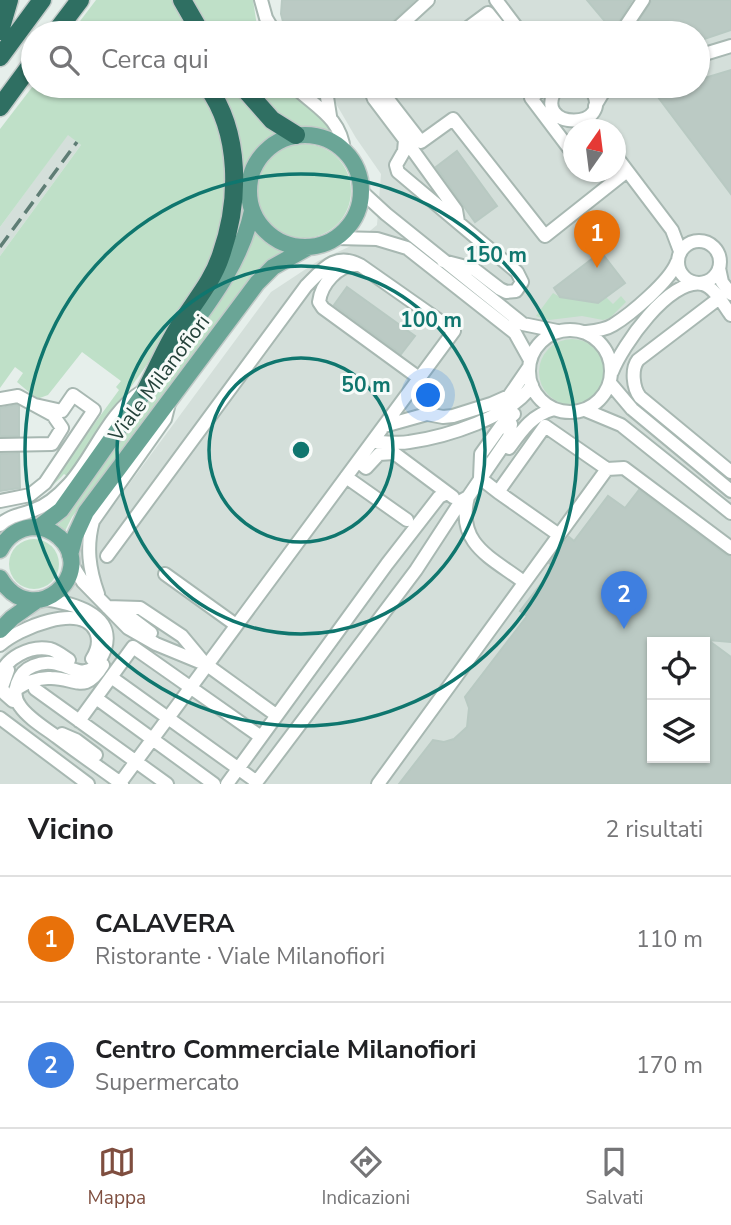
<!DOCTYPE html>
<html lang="it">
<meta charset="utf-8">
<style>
body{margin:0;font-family:"Nunito Sans",sans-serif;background:#f2f2f2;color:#202124}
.controls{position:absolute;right:21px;bottom:21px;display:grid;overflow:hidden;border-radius:0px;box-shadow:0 2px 5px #0004}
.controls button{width:63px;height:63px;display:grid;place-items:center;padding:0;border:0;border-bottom:2px solid #e0e0e0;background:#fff;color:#202124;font:35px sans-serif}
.compass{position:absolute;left:563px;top:119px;width:63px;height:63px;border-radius:50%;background:#fff;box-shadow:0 2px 5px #0004;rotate:14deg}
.you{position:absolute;left:429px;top:396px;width:24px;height:24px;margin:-18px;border:5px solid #fff;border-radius:50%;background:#1a73e8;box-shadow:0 0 0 10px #1a73e833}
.badge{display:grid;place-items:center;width:46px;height:46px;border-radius:50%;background:#7f4e3f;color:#fff;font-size:23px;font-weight:700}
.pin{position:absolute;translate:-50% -58px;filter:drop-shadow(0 2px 4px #0008)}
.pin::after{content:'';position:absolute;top:37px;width:24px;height:21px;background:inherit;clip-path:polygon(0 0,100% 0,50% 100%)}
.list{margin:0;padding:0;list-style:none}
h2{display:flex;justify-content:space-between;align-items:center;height:91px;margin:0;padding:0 28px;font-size:30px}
h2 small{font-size:23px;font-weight:400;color:#757577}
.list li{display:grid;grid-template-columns:46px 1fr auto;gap:21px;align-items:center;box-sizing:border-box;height:126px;padding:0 28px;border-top:2px solid #e0e0e0}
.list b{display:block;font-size:26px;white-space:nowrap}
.list p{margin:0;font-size:23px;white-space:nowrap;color:#757577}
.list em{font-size:23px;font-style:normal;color:#757577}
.icon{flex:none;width:38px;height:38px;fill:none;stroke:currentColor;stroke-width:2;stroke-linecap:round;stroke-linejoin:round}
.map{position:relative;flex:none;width:731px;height:784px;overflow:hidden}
.search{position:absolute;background:#fff;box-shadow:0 2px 5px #0004;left:21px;right:21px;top:21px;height:77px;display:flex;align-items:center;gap:18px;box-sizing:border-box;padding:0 24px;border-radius:38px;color:#757577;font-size:26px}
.sheet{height:343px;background:#fff}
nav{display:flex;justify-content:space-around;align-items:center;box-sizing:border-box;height:98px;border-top:2px solid #e0e0e0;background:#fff;font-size:19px;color:#757577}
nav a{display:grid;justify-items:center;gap:4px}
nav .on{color:#7f4e3f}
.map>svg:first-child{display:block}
</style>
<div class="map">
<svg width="731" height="784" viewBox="0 0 731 784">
<rect width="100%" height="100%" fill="#e6efeb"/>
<!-- built -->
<path fill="#d4dfda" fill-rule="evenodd" d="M437,0H731V784H0V659L271,292L318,261L353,245L377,225L381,174L356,138L331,95L342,86H698V33H400ZM574,130H616V172H574ZM652,642H705V758H652Z
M68,134L81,145L0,256V227Z"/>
<!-- green -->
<path fill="#bfe0c8" d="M96,0H176L194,33H71Z
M187,0H253L258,33H209Z
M33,86H200L216,114L226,154L227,189L219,240L197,295L67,476L64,474C46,494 27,505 0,507V502L52,482L119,390L116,387L121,381L82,352L48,395L37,399L17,382L23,373L15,367L0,388V256L81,145L68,135L0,227V129Z
M214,86H236L279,131C259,141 242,165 242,188C242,201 245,213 242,226C239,238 230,249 224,260L235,215Z
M250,86H287L315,108L338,137L313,129L297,127L268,106Z
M257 191a47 47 0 1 1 94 0a47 47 0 1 1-94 0Z
M254,227L268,243L285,252L271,259L254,274L72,517L64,533L57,526L68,514L230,283Z
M553,293L560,297L598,303L606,297L613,304L621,296L626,302L610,318L603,320L582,316L549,320L536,316Z
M539 372a33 33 0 1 1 66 0a33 33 0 1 1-66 0Z
M9 564a25 25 0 1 1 50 0a25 25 0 1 1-50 0Z"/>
<!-- building -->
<path fill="#bbcac4" stroke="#b8c9c2" stroke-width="2" fill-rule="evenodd" d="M282,0H415L386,27L383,33H286L281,14Z
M587,0H632L613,31Z
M652,0H731V30L698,41V33H631Z
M731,70V194L655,93L679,86H698V80Z
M457,151L497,206L475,222L436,167Z
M601,252L625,283L598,303L560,297L554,288Z
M347,287L415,336L401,354L334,305Z
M16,405L19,406V436H0V408Z
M19,453L20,488L0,491V454Z
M639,490L726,555L731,557V642L708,640L731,657V784H399L433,740L444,742L454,739L467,727L469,708L465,697L527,616L520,611L554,567L549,563L569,537L574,541L608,496L625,508ZM652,642H705V758H652Z"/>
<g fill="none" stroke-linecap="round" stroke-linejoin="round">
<!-- minor casing -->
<g stroke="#a8b8b2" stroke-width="16">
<path id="minor" d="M261,0L266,18L275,33
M496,0L521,33
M392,33L428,0
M461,33L488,13L504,33
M621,33L643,0
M698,56L731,46
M294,86C315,107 341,117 344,151
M328,86L327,97L330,116
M369,86L374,99L405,140L404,151L396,165L398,172L517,272L522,282L516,291L506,292L500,289L474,269L443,261
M392,86L383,93L421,142L453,119L545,236L627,171
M542,86V89L531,98L574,155
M558,86C526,132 622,132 589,86
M595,106L604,91L612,86
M404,138L456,210L458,222
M616,156L672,230L680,251
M361,191L386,214L523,324L557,331
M337,238L377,239L407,248L515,333L530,360
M678 262a21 21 0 1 1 42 0a21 21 0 1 1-42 0Z
M356,265C338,265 321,284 319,302L323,308L419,378
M719,268L722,282L731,294
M718,299L638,360C631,369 633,388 640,397L731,472
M529 371a41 41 0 1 1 82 0a41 41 0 1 1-82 0Z
M586,332C595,331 605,330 613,325C631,314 670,281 677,262
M612,372C622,346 669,278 702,284C715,287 724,306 731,315
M610,383L632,409L731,491
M0,399L18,396L53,415L62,428L52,444L0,445
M585,410L621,425L731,513
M384,426L427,414L443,417L453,416L491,404L509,396L529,367
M376,442C387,442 399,444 409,442C445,437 512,417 532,385
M509,448C522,430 532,415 554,409
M358,461L366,468L379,454L394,453L453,497
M346,477L407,520
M480,478L498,492L545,426L607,469L624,468L731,548
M480,478L481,454L501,426L514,414
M498,492L559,535
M468,497C456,543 490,557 521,580
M0,501L30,495L45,483L94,410L73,395L62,411L35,405
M0,525C10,515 22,515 34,510C48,505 59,495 69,484C95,455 108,412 143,391
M107,556L306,286C323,269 335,252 360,265L454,331L120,783
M71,563L83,582L128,628L156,644L207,665L276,715
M165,574L236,625
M98,594C89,569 86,547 93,521L165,419L169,403
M45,599C70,603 116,613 105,649C102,657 97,667 89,670C74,677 59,655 33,666C18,672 10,693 20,706C28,718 45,728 57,737C78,753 100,768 122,784
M107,607L140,608L182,636L202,660
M118,608L151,633
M0,645C17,629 82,601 96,632C100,641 97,651 92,659
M8,670L2,687L5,694L13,701
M0,677C5,658 30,645 50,649C57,651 63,656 69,660
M111,677L257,782
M35,689L167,784
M15,690C26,683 37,677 51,678C76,678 85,695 103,665
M96,698L214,784
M0,718L88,784
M79,721L133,647L261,737
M62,734L76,740L96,755
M227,784L387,564L439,497L447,493
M255,784L416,570L461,501L468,497L509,437L511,424
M378,784L607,469"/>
</g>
<!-- major casing -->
<g stroke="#c2cac8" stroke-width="19">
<path id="major" d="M249 191a56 56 0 1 1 112 0a56 56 0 1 1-112 0Z
M168,359C201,312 240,268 252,211
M39,527L61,510L153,380
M0,550C7,536 18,528 34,527C43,527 52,531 59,537C99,573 33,633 0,578
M70,555L75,536L86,512L257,283L273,267L307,248
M0,630L12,618L36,601"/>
</g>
<!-- highway casing -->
<g stroke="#c2cac8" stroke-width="21">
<path id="highway" d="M182,0L201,33
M0,31L9,0
M55,33L80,0
M0,57L42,0
M242,86L272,120L296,135
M0,107L33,62
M146,390C157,369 166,347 178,328C193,303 212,283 221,255C240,201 241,133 207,86"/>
</g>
<!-- minor -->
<use href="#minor" stroke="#fff" stroke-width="12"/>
<!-- major -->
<use href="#major" stroke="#6aa596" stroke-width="16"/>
<!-- highway -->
<use href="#highway" stroke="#2f6f62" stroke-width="18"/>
<!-- rail -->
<path stroke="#5f7d75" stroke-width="3.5" stroke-dasharray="14 7" stroke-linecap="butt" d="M0,247L77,142"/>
</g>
<!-- distance rings -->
<g fill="none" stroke="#0f766e" stroke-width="3.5">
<circle cx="301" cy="450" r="92"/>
<circle cx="301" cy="450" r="184"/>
<circle cx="301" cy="450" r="276"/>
</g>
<g text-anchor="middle" stroke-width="6" stroke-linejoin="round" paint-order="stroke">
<!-- street labels -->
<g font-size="21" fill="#24423a" stroke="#f7fbf9">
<text transform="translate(159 378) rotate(-53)" y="7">Viale Milanofiori</text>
</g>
</g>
<circle cx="301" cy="450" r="10" fill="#0f766e" stroke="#f7fbf9" stroke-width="3.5"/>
<g font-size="21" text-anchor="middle" font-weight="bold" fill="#0f766e" stroke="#f7fbf9" stroke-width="6" stroke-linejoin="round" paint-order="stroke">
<text x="496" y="262">150 m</text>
<text x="431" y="327">100 m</text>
<text x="366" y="392">50 m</text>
</g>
</svg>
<div class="controls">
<button><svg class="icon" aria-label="locate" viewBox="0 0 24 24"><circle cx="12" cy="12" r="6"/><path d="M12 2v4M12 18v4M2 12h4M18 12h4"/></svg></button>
<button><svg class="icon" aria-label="layers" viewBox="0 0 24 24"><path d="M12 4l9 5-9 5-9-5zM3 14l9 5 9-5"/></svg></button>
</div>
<svg class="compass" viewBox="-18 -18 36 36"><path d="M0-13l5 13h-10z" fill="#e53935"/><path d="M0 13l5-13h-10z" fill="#757577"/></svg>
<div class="you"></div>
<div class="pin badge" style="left:597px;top:268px;background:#e8710a">1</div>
<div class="pin badge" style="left:624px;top:629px;background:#3f7fe0">2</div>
<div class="search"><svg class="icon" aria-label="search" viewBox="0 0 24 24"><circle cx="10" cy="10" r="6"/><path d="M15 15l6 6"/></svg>Cerca qui</div>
</div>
<section class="sheet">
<h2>Vicino<small>2 risultati</small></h2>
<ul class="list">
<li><span class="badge" style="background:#e8710a">1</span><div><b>CALAVERA</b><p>Ristorante · Viale Milanofiori</p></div><em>110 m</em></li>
<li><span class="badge" style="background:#3f7fe0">2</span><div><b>Centro Commerciale Milanofiori</b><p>Supermercato</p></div><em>170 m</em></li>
</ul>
</section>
<nav>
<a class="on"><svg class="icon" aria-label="map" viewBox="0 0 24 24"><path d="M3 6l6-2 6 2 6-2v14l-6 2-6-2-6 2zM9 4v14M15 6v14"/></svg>Mappa</a>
<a><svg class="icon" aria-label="directions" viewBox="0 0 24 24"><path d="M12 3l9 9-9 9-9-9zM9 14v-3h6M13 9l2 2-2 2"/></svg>Indicazioni</a>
<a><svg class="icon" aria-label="saved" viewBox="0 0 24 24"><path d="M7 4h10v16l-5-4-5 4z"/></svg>Salvati</a>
</nav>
